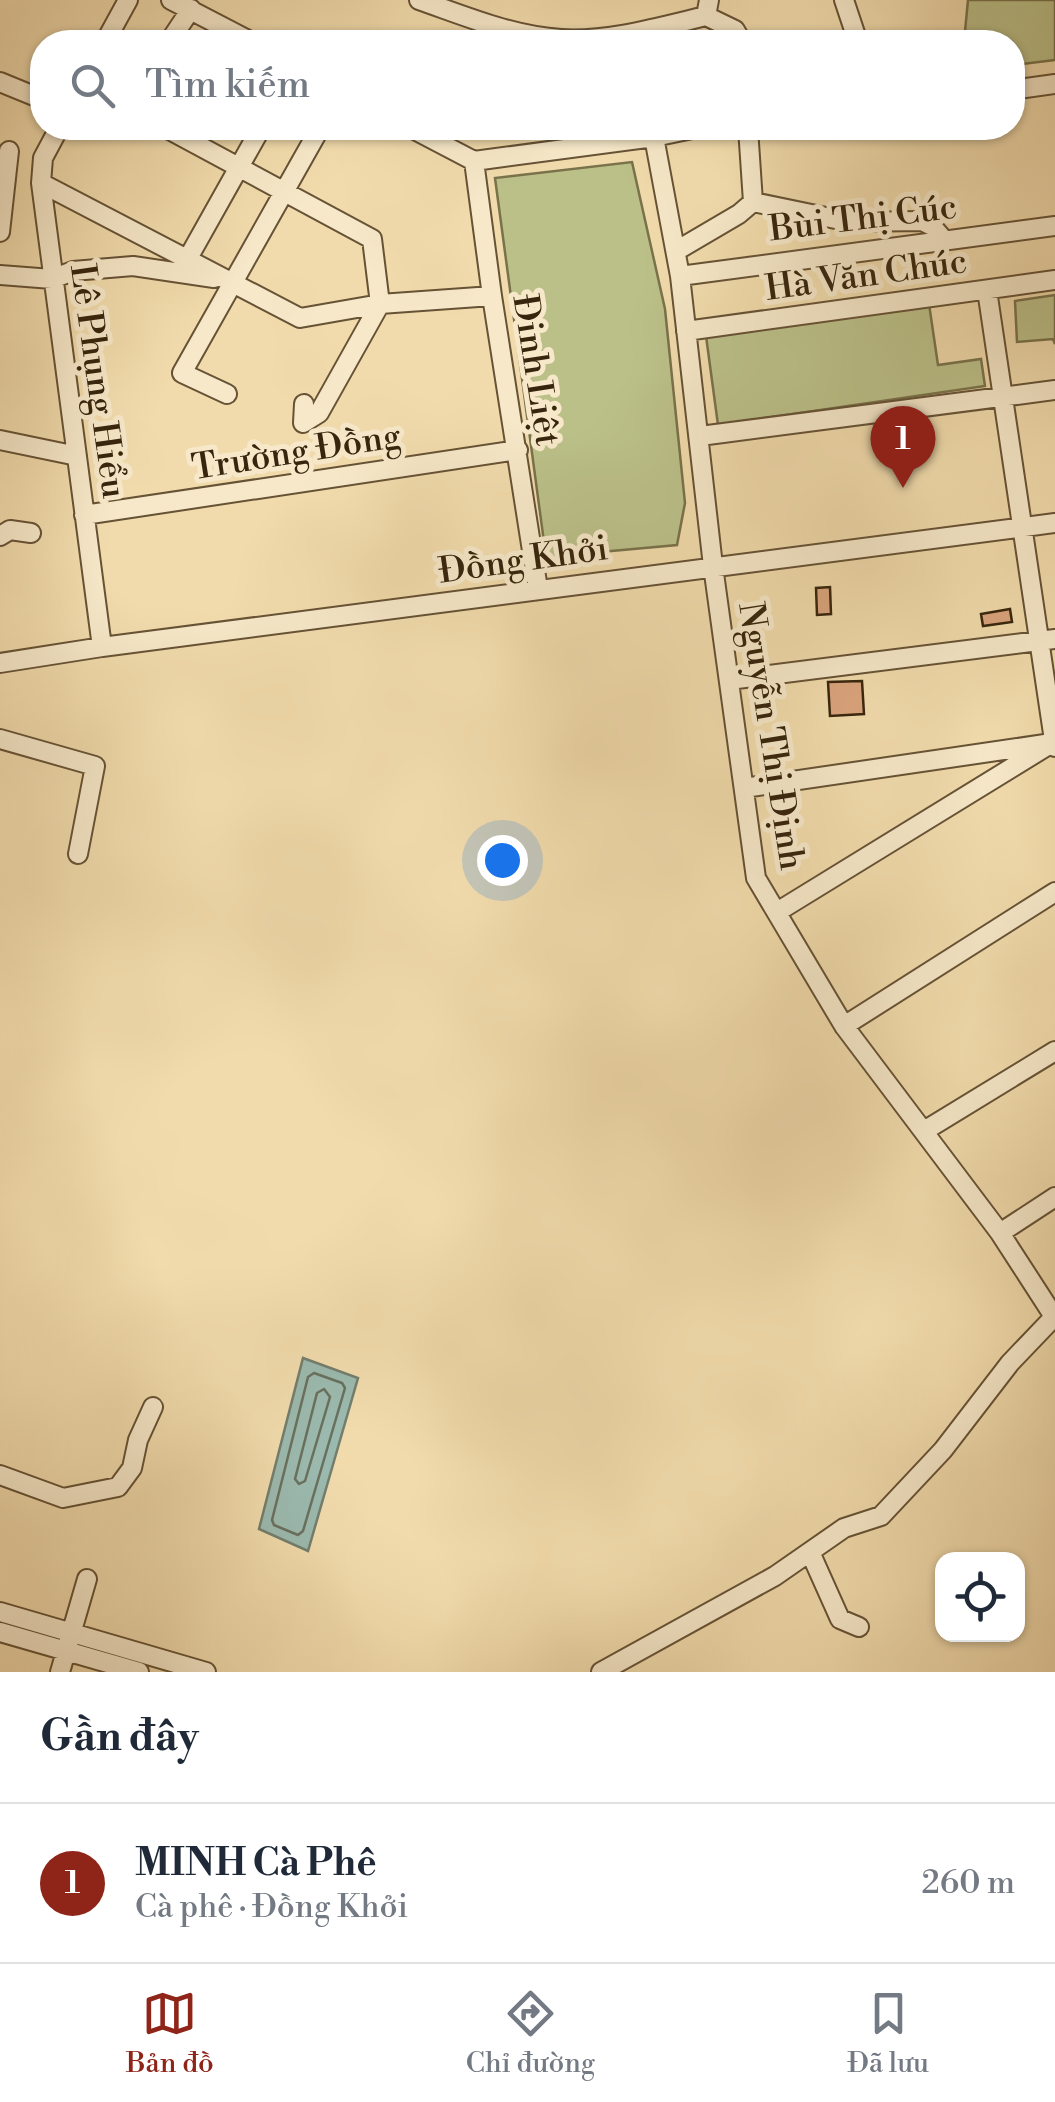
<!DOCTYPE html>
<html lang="vi">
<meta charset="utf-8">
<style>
body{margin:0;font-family:"Libre Bodoni",serif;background:#f2f2f3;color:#1f2937}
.controls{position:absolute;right:30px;bottom:30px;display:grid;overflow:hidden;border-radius:20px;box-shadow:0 2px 8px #0004}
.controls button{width:90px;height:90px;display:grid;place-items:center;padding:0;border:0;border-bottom:2px solid #e0e1e3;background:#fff;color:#1f2937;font:50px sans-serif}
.you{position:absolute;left:502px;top:860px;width:35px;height:35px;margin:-25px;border:8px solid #fff;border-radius:50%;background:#1a73e8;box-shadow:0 0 0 15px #1a73e833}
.badge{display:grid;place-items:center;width:65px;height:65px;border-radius:50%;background:#8f2418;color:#fff;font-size:32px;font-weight:700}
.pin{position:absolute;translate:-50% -82px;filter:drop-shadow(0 2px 5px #0008)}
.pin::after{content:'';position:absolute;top:52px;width:35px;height:30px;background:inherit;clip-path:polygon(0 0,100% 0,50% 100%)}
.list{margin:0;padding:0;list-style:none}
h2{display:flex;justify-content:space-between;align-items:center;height:130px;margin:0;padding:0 40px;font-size:42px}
h2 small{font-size:32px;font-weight:400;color:#747a83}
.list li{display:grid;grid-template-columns:65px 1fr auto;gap:30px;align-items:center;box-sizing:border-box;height:160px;padding:0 40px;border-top:2px solid #e0e1e3}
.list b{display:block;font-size:38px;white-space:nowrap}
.list p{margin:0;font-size:32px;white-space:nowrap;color:#747a83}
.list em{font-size:32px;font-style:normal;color:#747a83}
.icon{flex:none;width:55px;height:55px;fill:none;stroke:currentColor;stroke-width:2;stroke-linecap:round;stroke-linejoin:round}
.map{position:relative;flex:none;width:1055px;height:1672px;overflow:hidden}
.search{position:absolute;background:#fff;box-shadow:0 2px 8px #0004;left:30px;right:30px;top:30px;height:110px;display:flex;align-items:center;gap:25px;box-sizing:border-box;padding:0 35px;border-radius:40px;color:#747a83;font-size:38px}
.sheet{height:290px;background:#fff}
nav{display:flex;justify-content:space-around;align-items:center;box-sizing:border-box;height:140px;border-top:2px solid #e0e1e3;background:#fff;font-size:28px;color:#747a83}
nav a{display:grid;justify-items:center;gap:5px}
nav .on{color:#8f2418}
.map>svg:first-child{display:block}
</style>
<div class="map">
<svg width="1055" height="1672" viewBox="0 0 1055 1672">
<rect width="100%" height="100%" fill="#f1dbac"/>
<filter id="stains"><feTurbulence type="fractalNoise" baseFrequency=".002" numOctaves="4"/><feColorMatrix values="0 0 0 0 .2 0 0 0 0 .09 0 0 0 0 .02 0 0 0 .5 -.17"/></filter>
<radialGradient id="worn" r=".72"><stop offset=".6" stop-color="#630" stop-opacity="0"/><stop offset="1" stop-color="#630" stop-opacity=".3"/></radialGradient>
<!-- green -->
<path fill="#bbc089" stroke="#79724b" stroke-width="2.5" d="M968,0H1055V60L1013,65L1012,42H964Z
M632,162L665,309L685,503L677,545L546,557L495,178Z
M1055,295V344L1053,339L1017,342L1015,301Z
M929,304L938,365L981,359L985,386L718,425L706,336Z"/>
<!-- water -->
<path fill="#9bbaaf" stroke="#737e6e" stroke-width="2.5" d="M303,1358L358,1378L308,1551L259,1529Z"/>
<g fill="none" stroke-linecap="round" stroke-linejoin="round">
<!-- shore -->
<path stroke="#69705e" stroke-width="2.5" d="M314,1373L342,1383L345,1388L303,1531L298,1535L274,1525L272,1520L308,1377Z
M324,1389L330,1397L305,1481L299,1484L295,1479L317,1393Z"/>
</g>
<!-- building -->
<path fill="#daa47d" stroke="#37250d" stroke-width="2.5" d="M830,587L831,614L817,615L816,588Z
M1010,609L1012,622L983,626L981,614Z
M862,681L864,714L830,716L828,682Z"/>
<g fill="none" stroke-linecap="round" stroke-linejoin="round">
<!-- minor casing -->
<g stroke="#665235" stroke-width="22">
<path id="minor" d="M171,0L252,42
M419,0C465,16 512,36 561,39C608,42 660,27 706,16
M709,0L706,16L735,30L742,42
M844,0L858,42
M105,42L128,0
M169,42L191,9
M0,82L39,98
M1012,90L1055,84
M59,128L43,158L41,183L102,647
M166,128L372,239L380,304L319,413L303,423L304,404
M411,128L474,161L654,137L697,128
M654,137L680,276L713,566L756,878L844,1026L1000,1233L1055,1318
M474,161L492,296L538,589
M41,183L300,318L380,304L492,296
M753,202L850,222L922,221L932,226L944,240
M0,232L9,151
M676,251L739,214L753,202L748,128
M187,260L261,128
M0,275L52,279L73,271L133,266L214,278
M680,276L1055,226
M987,290L1055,747
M686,331L1055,280
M227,394L182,373L320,128
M700,436L1055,390
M0,440L77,456
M84,515L518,450
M0,536L10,530L31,533
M0,663L102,647L1055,523
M729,680L1055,639
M0,739L95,766L78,854
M744,788L1045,744
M777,912L1052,743
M844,1026L1055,892
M924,1131L1055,1051
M1000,1233L1055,1197
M0,1475L63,1498L118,1487L132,1468L138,1440L153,1407
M810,1552L840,1619L859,1627
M0,1612L206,1672
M0,1632L139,1672
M60,1672L87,1579
M601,1672L775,1576L844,1528L881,1516L943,1450L1010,1363L1054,1317"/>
</g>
<!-- minor -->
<use href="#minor" stroke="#f6e8c9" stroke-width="18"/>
</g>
<g text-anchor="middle" stroke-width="10" stroke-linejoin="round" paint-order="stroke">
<!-- street labels -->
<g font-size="35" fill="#37250d" stroke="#f6e8c9">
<text transform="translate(863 217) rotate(-7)" y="12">Bùi Thị Cúc</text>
<text transform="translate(866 274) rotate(-8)" y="12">Hà Văn Chúc</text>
<text transform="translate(537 370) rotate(81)" y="12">Đinh Liệt</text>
<text transform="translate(99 381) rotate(82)" y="12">Lê Phụng Hiểu</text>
<text transform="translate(296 451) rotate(-9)" y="12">Trường Đồng</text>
<text transform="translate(523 559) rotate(-8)" y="12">Đồng Khởi</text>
<text transform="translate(772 736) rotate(81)" y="12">Nguyễn Thị Định</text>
</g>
</g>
<rect width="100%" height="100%" filter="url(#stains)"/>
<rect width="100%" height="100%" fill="url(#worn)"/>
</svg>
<div class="controls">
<button><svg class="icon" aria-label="locate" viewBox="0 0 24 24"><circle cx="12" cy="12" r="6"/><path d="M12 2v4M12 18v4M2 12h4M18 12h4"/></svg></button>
</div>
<div class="you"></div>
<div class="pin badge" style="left:903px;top:488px">1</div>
<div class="search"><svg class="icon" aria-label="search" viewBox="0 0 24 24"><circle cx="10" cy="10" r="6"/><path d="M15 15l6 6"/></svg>Tìm kiếm</div>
</div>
<section class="sheet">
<h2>Gần đây<small></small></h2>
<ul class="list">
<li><span class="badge">1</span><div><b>MINH Cà Phê</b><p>Cà phê · Đồng Khởi</p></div><em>260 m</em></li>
</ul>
</section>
<nav>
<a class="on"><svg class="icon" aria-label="map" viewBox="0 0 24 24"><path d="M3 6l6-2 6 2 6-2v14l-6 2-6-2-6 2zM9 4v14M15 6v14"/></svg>Bản đồ</a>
<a><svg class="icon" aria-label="directions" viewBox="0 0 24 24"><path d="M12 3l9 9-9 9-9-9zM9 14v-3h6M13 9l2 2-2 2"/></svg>Chỉ đường</a>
<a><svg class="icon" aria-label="saved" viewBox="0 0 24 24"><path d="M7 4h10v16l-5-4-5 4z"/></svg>Đã lưu</a>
</nav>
